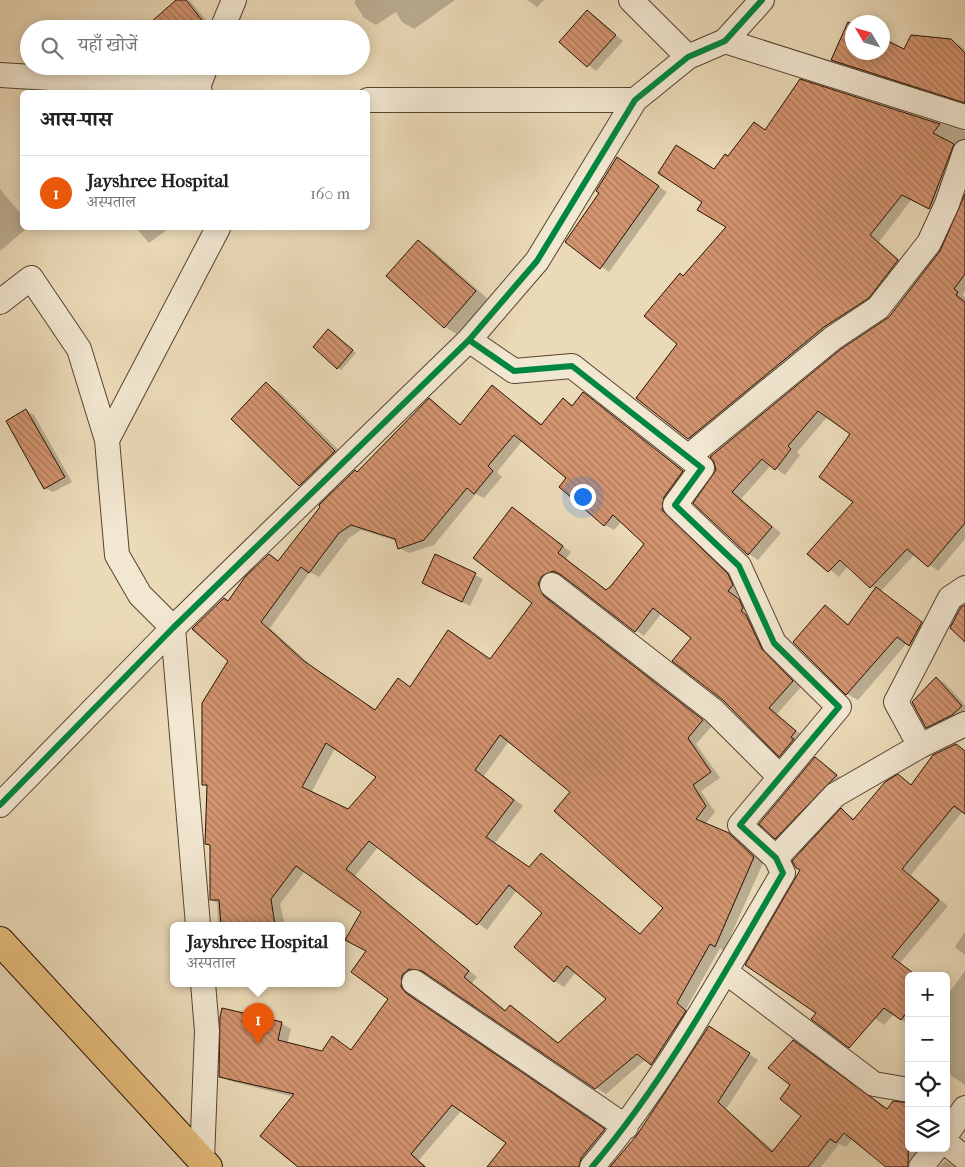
<!DOCTYPE html>
<html lang="hi">
<meta charset="utf-8">
<style>
body{margin:0;font-family:"IM FELL French Canon","Noto Serif Devanagari",serif;background:#f2f2f2;color:#222}
.controls{position:absolute;right:15px;bottom:15px;display:grid;overflow:hidden;border-radius:8px;box-shadow:0 2px 12px #0003}
.controls button{width:45px;height:45px;display:grid;place-items:center;padding:0;border:0;border-bottom:1px solid #e0e0e0;background:#fff;color:#222;font:25px sans-serif}
.compass{position:absolute;left:845px;top:15px;width:45px;height:45px;border-radius:50%;background:#fff;box-shadow:0 2px 12px #0003;rotate:308deg}
.you{position:absolute;left:582px;top:496px;width:18px;height:18px;margin:-12px;border:4px solid #fff;border-radius:50%;background:#1a73e8;box-shadow:0 0 0 8px #1a73e833}
.badge{display:grid;place-items:center;width:32px;height:32px;border-radius:50%;background:#ea580c;color:#fff;font-size:16px;font-weight:700}
.pin{position:absolute;translate:-50% -41px;filter:drop-shadow(0 1px 2px #0008)}
.pin::after{content:'';position:absolute;top:26px;width:18px;height:15px;background:inherit;clip-path:polygon(0 0,100% 0,50% 100%)}
.popup{position:absolute;left:170px;top:922px;width:175px;height:65px;box-sizing:border-box;display:grid;place-content:center;border-radius:8px;background:#fff;filter:drop-shadow(0 1px 4px #0005);font-size:16px;white-space:nowrap;color:#767676}
.popup b{font-size:19px;color:#222}
.popup::after{content:'';position:absolute;left:50%;top:100%;margin-left:-10px;border:10px solid transparent;border-top-color:#fff}
.list{margin:0;padding:0;list-style:none}
h2{display:flex;justify-content:space-between;align-items:center;height:65px;margin:0;padding:0 20px;font-size:21px}
h2 small{font-size:16px;font-weight:400;color:#767676}
.list li{display:grid;grid-template-columns:32px 1fr auto;gap:15px;align-items:center;box-sizing:border-box;height:75px;padding:0 20px;border-top:1px solid #e0e0e0}
.list b{display:block;font-size:19px;white-space:nowrap}
.list p{margin:0;font-size:16px;white-space:nowrap;color:#767676}
.list em{font-size:16px;font-style:normal;color:#767676}
.icon{flex:none;width:28px;height:28px;fill:none;stroke:currentColor;stroke-width:2;stroke-linecap:round;stroke-linejoin:round}
.map{position:relative;flex:none;width:965px;height:1167px;overflow:hidden}
.search{position:absolute;background:#fff;box-shadow:0 2px 12px #0003;left:20px;top:20px;width:350px;height:55px;display:flex;align-items:center;gap:12px;box-sizing:border-box;padding:0 18px;border-radius:28px;color:#767676;font-size:19px}
.panel{position:absolute;background:#fff;box-shadow:0 2px 12px #0003;left:20px;top:90px;width:350px;height:140px;border-radius:8px}
.map>svg:first-child{display:block}
</style>
<div class="map">
<svg width="965" height="1167" viewBox="0 0 965 1167">
<defs>
<pattern id="building-back-hatch" width="6" height="6" patternUnits="userSpaceOnUse" patternTransform="scale(1.25)"><rect width="6" height="6" fill="#d39470"/><path d="M-1 5l2 2M0 0l6 6M5-1l2 2" fill="none" stroke="#ab775a"/></pattern>
</defs>
<rect width="100%" height="100%" fill="#ebdab8"/>
<filter id="stains"><feTurbulence type="fractalNoise" baseFrequency=".004" numOctaves="4"/><feColorMatrix values="0 0 0 0 .2 0 0 0 0 .09 0 0 0 0 .02 0 0 0 .5 -.17"/></filter>
<radialGradient id="worn" r=".72"><stop offset=".6" stop-color="#630" stop-opacity="0"/><stop offset="1" stop-color="#630" stop-opacity=".3"/></radialGradient>
<!-- shadow -->
<path fill="#0003" fill-rule="evenodd" d="M178,0L190,1L214,29H145Z
M356,0H455L414,29L402,22L396,12L376,25L364,18L354,2Z
M527,0H544L537,7Z
M587,12L623,41L596,71L560,42Z
M849,24L852,26V52L905,50L951,41L961,46L965,50V104L842,65L832,60Z
M169,66H187L179,73Z
M801,81L965,131V148L939,214L912,199L879,242L907,266L878,303L698,444L688,438L679,343L684,277L728,227L704,202L714,170L729,158L754,123L767,131Z
M625,163L667,192L609,272L567,242Z
M0,189L22,215V228H27L0,251Z
M965,198V291L962,295L965,297V539L938,571L915,554L881,591L932,629L921,651L907,643L858,700L847,694L825,606L850,625L876,590L848,566L839,577L809,553L855,502L852,434L828,416L797,452L800,455L785,475L771,465L741,499L781,533L758,560L749,554L695,503L890,317L942,250Z
M136,228H167L168,229L149,243Z
M418,241L430,248L488,299L457,334L445,327Z
M329,330L356,353L341,370L338,368Z
M266,384L278,391L347,458L312,492L300,485Z
M492,386L543,425L563,400L574,406L584,394L692,477L671,516L737,581L741,591L737,597L748,606L771,656L801,687L777,714L804,737L789,761L780,756L725,700L693,638L662,613L644,636L564,576L556,577L547,590L553,603L712,726L696,744L720,778L701,791L715,812L705,824L739,840L763,863L724,951L720,948L686,1009L694,1017L661,1069L646,1059L606,1094L430,974L417,975L409,987L416,1000L613,1135L590,1167H489L507,1142L462,1110L419,1160L427,1167H300L294,1097L230,1081L220,1076L281,1023L291,1029L287,1044L322,1052L352,1051L390,999L367,951L362,911L305,871L280,904L285,925H218L217,903L211,900V846L206,843L208,787L203,784L230,661L228,602L269,555L279,561L358,473L429,400L462,425ZM523,440L568,478L605,525L614,530L621,522L646,544L607,590L566,559L571,552L521,514L534,603L491,660L411,688L399,680L376,711L314,668L270,628L310,572L319,577L349,538L361,530L397,541L399,548L409,553L434,545L476,494L484,498L502,477L497,472ZM509,741L572,792L664,908L641,935L550,860L541,855L530,868L495,843L523,806L484,776ZM335,748L378,777L348,811L311,793ZM378,847L487,930L517,890L544,912L516,947L554,981L564,987L576,972L608,999L559,1044L519,1012L507,1011L472,983L477,977L355,876Z
M26,411L34,415L72,482L53,492L45,488Z
M436,556L483,579L470,606L431,587Z
M937,678L945,683L965,705V715L935,732L927,727Z
M956,745L965,751V813L963,811L911,875L948,906L900,963L918,976H909V1025L894,1014L884,1025L814,976L842,810L855,819L898,776L912,785Z
M815,759L848,783L788,845L776,838Z
M965,932V955L955,947Z
M965,971V1085L946,1072V997Z
M719,1033L758,1060L726,1109L774,1151L802,1116L792,1085L793,1041L888,1109L909,1104V1148H932L919,1167H888L853,1138L846,1147L839,1144L821,1167H612Z
M945,1161L954,1166L955,1167H939Z"/>
<!-- building -->
<path fill="url(#building-back-hatch)" stroke="#261103" fill-rule="evenodd" d="M176,0H186L209,29H143Z
M587,10L616,35L587,67L559,42Z
M848,22L852,24V52H882V38L904,49L911,35L951,39L965,53V103L831,60Z
M800,79L940,124L933,133L954,144L929,209L902,195L870,235L898,260L869,298L824,327L688,439L636,398L677,344L644,316L680,273L683,276L726,227L697,210L702,202L658,173L676,145L714,169L725,154L728,156L754,122L765,130Z
M617,157L659,186L600,269L565,242L599,193L596,191Z
M965,194V274L954,289L958,292L956,295L965,302V523L928,567L907,549L870,588L840,560L828,572L807,554L853,502L819,477L850,434L818,411L788,446L791,449L775,470L762,459L732,492L772,527L748,555L693,503L716,470L714,462L710,457L841,349L889,317L940,251Z
M418,240L476,291L444,328L386,276Z
M328,329L353,350L337,369L313,347Z
M266,382L335,451L299,486L231,419Z
M492,385L541,425L563,398L572,406L583,392L683,471L664,497L662,510L728,574L733,585L728,591L739,599L743,608L741,611L746,615L762,649L793,681L769,708L796,731L791,737L794,739L779,757L724,701L672,661L691,638L653,608L635,632L560,574L553,571L542,576L538,584L544,596L703,720L688,738L711,772L693,785L706,806L696,819L729,833L754,857L715,947L710,944L677,1003L686,1011L651,1065L637,1054L595,1089L422,971L409,969L402,975L401,987L406,993L605,1129L581,1158L579,1167H487L506,1143L452,1105L411,1154L425,1167H298L260,1136L294,1094L219,1077L220,1017L222,1008L282,1022L278,1040L322,1051L332,1036L351,1050L388,999L351,972L366,951L345,940L361,912L296,866L271,899L275,925H221L219,900H210V845L205,844L207,785H202V703L228,661L192,629L224,598L228,601L245,577L269,554L278,561L320,507L319,505L355,470L357,472L429,398L460,425ZM514,435L566,478L559,487L604,526L613,515L644,544L611,586L606,590L558,553L563,546L512,507L473,558L532,603L490,659L448,630L410,687L398,678L375,710L304,661L261,622L301,567L309,573L339,533L351,525L395,539L398,549L424,540L467,488L474,494L493,471L488,466ZM500,735L570,792L554,811L663,908L640,934L541,853L529,867L486,837L514,800L475,770ZM326,743L376,777L348,809L302,787ZM369,841L477,925L509,885L542,913L514,947L554,982L567,966L606,999L558,1043L510,1005L505,1011L464,977L469,971L346,869Z
M26,409L65,477L44,489L6,421Z
M435,554L476,573L462,602L422,583Z
M876,587L922,622L909,646L897,637L846,695L793,642L825,605L848,625Z
M965,605V642L950,628L961,607Z
M936,677L962,706L952,715L926,728L912,702Z
M956,744L965,751V814L954,806L902,869L939,900L892,957L917,976H909V1009L901,1020L884,1008L849,1048L811,1019L816,1013L745,965L800,870L796,868L792,861L841,808L853,820L885,782L898,774L911,785L933,755Z
M815,757L837,775L775,839L759,824Z
M709,1026L750,1053L718,1102L772,1152L801,1116L780,1099L790,1085L768,1068L793,1040L887,1109L893,1101L909,1103L908,1167H886L844,1133L836,1143L830,1139L808,1167H610L637,1135Z"/>
<g fill="none" stroke-linecap="round" stroke-linejoin="round">
<!-- street casing -->
<g stroke="#574330" stroke-width="26">
<path id="street" d="M631,0L688,57
M222,29L234,0
M725,41L965,117
M0,75L198,87
M200,92L198,87L206,66
M368,100H635
M0,302L31,278L79,349L107,440L117,555L140,595L173,628L198,925
M469,340L514,371L572,366L702,468L675,505L739,566L774,643L839,707L740,825L776,858L783,873C725,972 666,1080 592,1167
M107,440L218,228
M688,457L833,338L878,308L929,243L947,204L965,152
M552,585L714,711L780,777
M920,746L896,702L950,598L965,588
M0,805L173,628L469,340L537,261L635,100L688,57L725,41L762,0
M776,858L835,795L920,746L965,724
M726,972L874,1084L909,1090
M414,982L626,1127
M946,1135L965,1108
M946,1143L965,1158
M202,1159L207,1031L203,983
M921,1167L936,1148"/>
</g>
<!-- primary casing -->
<g stroke="#261103" stroke-width="30">
<path id="primary" d="M0,941L208,1167"/>
</g>
<!-- street -->
<use href="#street" stroke="#f2e7d1" stroke-width="24"/>
<!-- primary -->
<use href="#primary" stroke="#e6bd7c" stroke-width="28"/>
<!-- cycleway casing -->
<g stroke="#f2e7d1" stroke-width="9">
<path id="cycleway" d="M469,340L514,371L572,366L702,468L675,505L739,566L774,643L839,707L740,825L776,858L783,873C725,972 666,1080 592,1167
M0,805L173,628L469,340L537,261L635,100L688,57L725,41L762,0"/>
</g>
<!-- cycleway -->
<use href="#cycleway" stroke="#00873e" stroke-width="6"/>
</g>
<rect width="100%" height="100%" filter="url(#stains)"/>
<rect width="100%" height="100%" fill="url(#worn)"/>
</svg>
<div class="controls">
<button>+</button>
<button>−</button>
<button><svg class="icon" aria-label="locate" viewBox="0 0 24 24"><circle cx="12" cy="12" r="6"/><path d="M12 2v4M12 18v4M2 12h4M18 12h4"/></svg></button>
<button><svg class="icon" aria-label="layers" viewBox="0 0 24 24"><path d="M12 4l9 5-9 5-9-5zM3 14l9 5 9-5"/></svg></button>
</div>
<svg class="compass" viewBox="-18 -18 36 36"><path d="M0-13l5 13h-10z" fill="#e53935"/><path d="M0 13l5-13h-10z" fill="#767676"/></svg>
<div class="you"></div>
<div class="pin badge" style="left:258px;top:1044px">1</div>
<div class="popup"><b>Jayshree Hospital</b>अस्पताल</div>
<div class="search"><svg class="icon" aria-label="search" viewBox="0 0 24 24"><circle cx="10" cy="10" r="6"/><path d="M15 15l6 6"/></svg>यहाँ खोजें</div>
<section class="panel">
<h2>आस-पास<small></small></h2>
<ul class="list">
<li><span class="badge">1</span><div><b>Jayshree Hospital</b><p>अस्पताल</p></div><em>160 m</em></li>
</ul>
</section>
</div>
